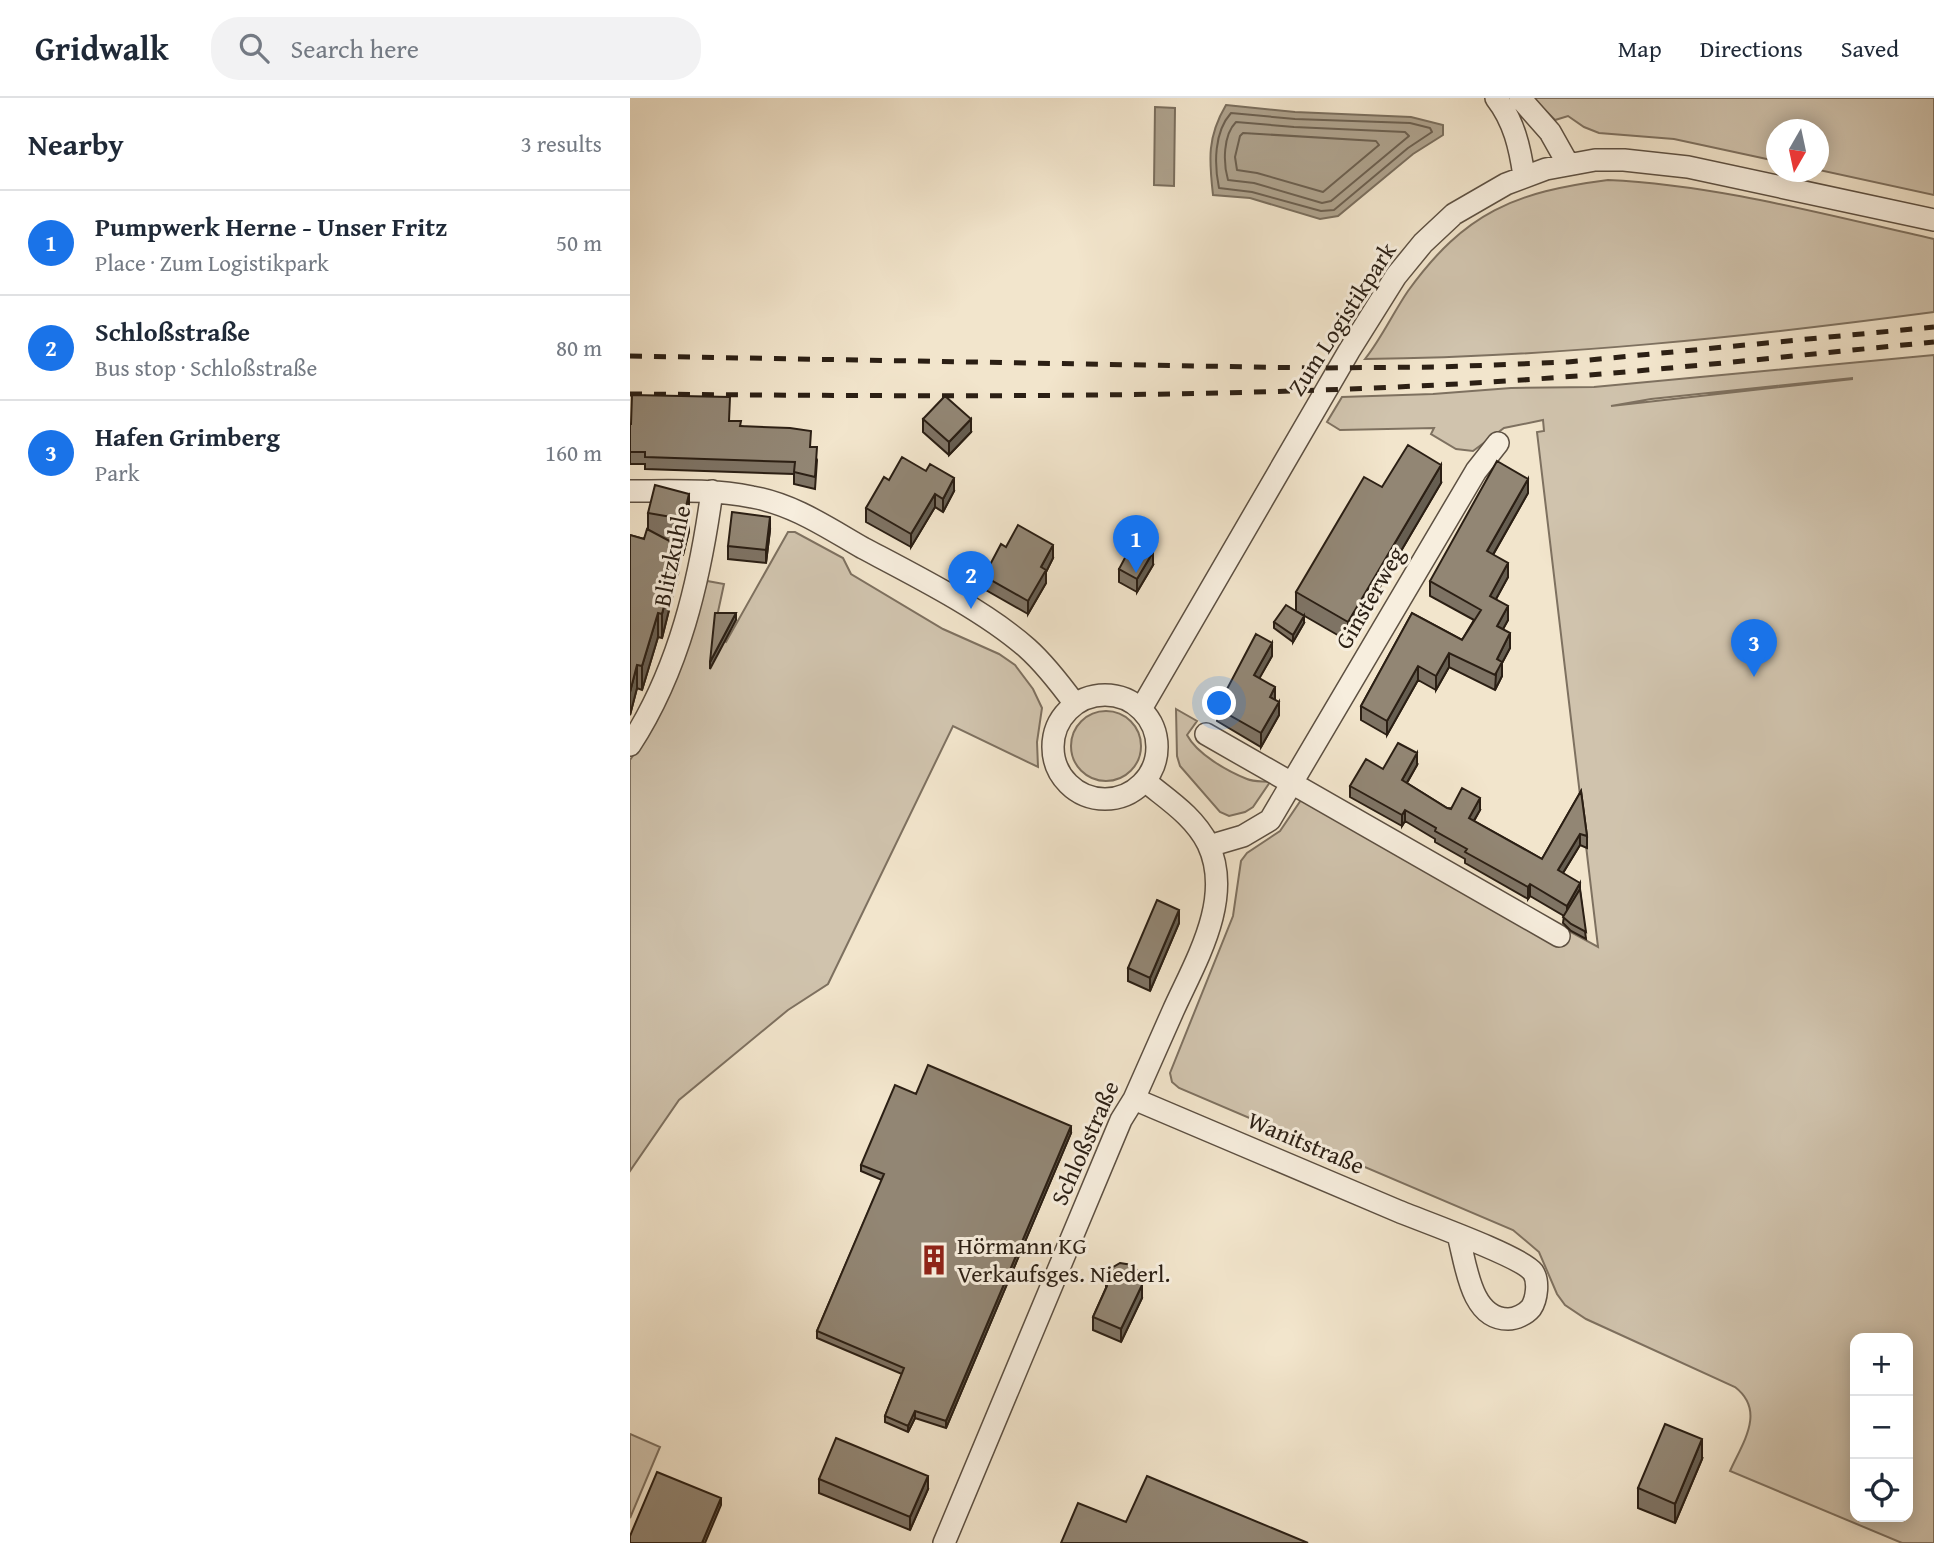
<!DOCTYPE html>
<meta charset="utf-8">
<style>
body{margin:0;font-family:"Gentium Book Plus",serif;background:#f2f2f3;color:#1f2937}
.controls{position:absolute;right:21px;bottom:21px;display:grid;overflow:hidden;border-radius:14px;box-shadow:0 4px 18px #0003}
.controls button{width:63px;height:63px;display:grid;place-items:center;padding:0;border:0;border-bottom:2px solid #e0e1e3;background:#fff;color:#1f2937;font:35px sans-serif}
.compass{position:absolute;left:1136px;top:21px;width:63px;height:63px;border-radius:50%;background:#fff;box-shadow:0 4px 18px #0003;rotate:189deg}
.you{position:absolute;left:590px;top:606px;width:24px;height:24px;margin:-18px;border:5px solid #fff;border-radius:50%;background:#1a73e8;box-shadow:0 0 0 10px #1a73e833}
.badge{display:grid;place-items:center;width:46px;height:46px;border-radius:50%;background:#1a73e8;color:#fff;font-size:23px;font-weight:700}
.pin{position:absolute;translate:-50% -58px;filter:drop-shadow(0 2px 4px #0008)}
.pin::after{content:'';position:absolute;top:37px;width:24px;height:21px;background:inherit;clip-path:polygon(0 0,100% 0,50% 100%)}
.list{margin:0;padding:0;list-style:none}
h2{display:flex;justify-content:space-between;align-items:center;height:91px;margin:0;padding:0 28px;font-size:30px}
h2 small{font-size:23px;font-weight:400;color:#747a83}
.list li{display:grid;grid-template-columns:46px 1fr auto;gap:21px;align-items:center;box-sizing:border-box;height:105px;padding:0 28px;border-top:2px solid #e0e1e3}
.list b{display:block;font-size:26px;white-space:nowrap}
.list p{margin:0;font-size:23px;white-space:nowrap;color:#747a83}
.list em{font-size:23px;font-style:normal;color:#747a83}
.icon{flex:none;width:38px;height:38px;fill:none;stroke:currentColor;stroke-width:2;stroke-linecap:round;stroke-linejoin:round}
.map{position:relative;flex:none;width:1304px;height:1445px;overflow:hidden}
header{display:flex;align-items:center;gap:42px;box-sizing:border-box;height:98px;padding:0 35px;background:#fff;border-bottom:2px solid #e0e1e3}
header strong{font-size:33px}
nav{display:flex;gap:38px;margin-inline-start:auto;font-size:24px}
.search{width:490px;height:63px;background:#f2f2f3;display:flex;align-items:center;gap:18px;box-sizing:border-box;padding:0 24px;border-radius:28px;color:#747a83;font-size:26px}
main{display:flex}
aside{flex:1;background:#fff}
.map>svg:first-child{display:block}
</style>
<header>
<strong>Gridwalk</strong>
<div class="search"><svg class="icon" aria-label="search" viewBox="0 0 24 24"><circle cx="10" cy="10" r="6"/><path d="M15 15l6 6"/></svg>Search here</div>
<nav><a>Map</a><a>Directions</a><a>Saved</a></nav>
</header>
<main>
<aside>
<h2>Nearby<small>3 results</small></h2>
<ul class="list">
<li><span class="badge">1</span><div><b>Pumpwerk Herne - Unser Fritz</b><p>Place · Zum Logistikpark</p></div><em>50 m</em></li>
<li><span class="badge">2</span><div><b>Schloßstraße</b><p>Bus stop · Schloßstraße</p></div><em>80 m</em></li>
<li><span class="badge">3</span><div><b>Hafen Grimberg</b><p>Park</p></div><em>160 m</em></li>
</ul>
</aside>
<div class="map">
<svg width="1304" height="1445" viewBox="0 0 1304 1445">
<rect width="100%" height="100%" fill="#f2e5cc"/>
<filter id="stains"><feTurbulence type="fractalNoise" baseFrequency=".00286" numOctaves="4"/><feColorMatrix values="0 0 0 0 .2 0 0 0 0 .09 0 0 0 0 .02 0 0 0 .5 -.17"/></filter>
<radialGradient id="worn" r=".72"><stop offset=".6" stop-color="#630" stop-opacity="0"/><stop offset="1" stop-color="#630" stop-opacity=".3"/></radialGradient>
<!-- green -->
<path fill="#d0c3ad" stroke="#7e7160" stroke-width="2" fill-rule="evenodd" d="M903,0H1304V97L1189,72L1188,32H1146V63L1044,41L969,35L954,29L938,18L925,22Z
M978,82C1088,87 1196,117 1304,141V214C1115,239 925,259 735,261C751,241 763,215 778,193C835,114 885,94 978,82Z
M1304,257V1445H1272L1100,1373C1113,1344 1136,1313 1105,1289L956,1221L935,1207L927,1196L909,1154L883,1132L549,990L542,984L540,975L603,818L611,763L617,755L650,733L671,702L931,847L939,833L968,849L907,334L914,333L913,322L874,330L843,353L826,351L801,336L804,330L710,332L697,324L712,299L803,296L881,290L964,289ZM1222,280V281L981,308L1021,301ZM1225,1240H1278V1419H1225Z
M158,434H165L213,460L221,476L313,531L369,556L385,567L403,591L412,610L407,644L408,669L323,628L198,886L158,912L49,1002L0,1073V662L15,640L65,526L77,483L94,486L83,537L96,544Z
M546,611L567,623L557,637C567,656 597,673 617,681C624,684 633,683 640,684L623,709L615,714L599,718L590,714L550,668L547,658Z
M441 648a35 35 0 1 1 70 0a35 35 0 1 1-70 0Z
M0,1336L30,1349L0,1420Z"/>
<!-- water -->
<path fill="#aea28d" stroke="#7a6e5d" stroke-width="2" d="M596,7L665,14L781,19L813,27V37L783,56L708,118L690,121L620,100L583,97C579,62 577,39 596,7Z
M525,9L545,10L544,88L524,87Z"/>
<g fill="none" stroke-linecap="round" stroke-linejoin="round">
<!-- shore -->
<path stroke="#6c6050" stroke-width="2" d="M601,15L665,21L780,25L800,30L802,34L778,50L704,112L691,113L622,94L589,90C584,66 584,34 601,15Z
M606,24L664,29L775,34L779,38L701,103L692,105L624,85L598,82C593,65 593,37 606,24Z
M613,35L746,43L749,47L693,94L627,75L607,72L605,59L610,38Z"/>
<!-- street casing -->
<g stroke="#5d5042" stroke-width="24">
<path id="street" d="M866,0C884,23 890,50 894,78
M890,0L920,34L938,66
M0,393C41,393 82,391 122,399C163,406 198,430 233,450C284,477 354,512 397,550C415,566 431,587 445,606
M423 649a52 52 0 1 1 104 0a52 52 0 1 1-104 0Z
M511,611L719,253L766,178L793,145L824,116L876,86L916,71L965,62H994L1058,69L1304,122
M576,636L929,838
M0,647C49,572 70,482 82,393
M579,748L613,738L640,722L846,373L868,345
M504,1001C592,1038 680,1076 768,1113C792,1123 891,1158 903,1174C909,1183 907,1201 901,1210C896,1216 886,1221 878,1221C840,1221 836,1165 828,1137
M314,1445L491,1022L504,1001C517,972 530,942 543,913C565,864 604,801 578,746C564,718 538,702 515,683"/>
</g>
<!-- street -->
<use href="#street" stroke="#f7eede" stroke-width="21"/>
<!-- rail -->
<path stroke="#2b1f14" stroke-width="5" stroke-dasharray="12 12" stroke-linecap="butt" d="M0,258L682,270L811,269L938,264L1304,229
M0,296C269,298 539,301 807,287C973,279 1139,260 1304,244"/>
</g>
<!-- wall -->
<path fill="#7e7364" stroke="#2b1f14" stroke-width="2" d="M293,321L341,334L319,357L293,334Z
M100,323L111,328L181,349L187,362L185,391L164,386V376L15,371V366H0V326Z
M259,382L324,393L313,414L305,409L281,449L236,424V410Z
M811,385L718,543L666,513V494L752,389Z
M898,395L863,457L878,479L866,501L878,522L873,531L880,550L872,565V578L865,592L819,569L806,592L788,582L757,637L731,622V608L782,515L832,542L844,522L800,498V483Z
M59,396V433L53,457H49V472L32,540L28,539L12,592L7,590L0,617V437L14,441L18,432V415Z
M140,432L136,465L98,461V448Z
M376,449L423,460L416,474V485L398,516L354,491V478Z
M523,467L507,494L489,484V471Z
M644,524L674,525L663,544L644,530Z
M642,558L629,580L645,602L649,617L631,649L587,623V610Z
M787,667L777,685L817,710L850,712L844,723L912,761L951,693L957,738V750L950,747L933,775L950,793L956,841L941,833L933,825L934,818L900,798L898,801L835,765V761L805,744V741L775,723L772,728L720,699V688Z
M549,825L520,893L498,883V870Z
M286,996L441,1035L316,1330L285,1320L278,1334L255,1324V1318L272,1276L187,1240V1233L252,1082L231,1073V1067Z
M476,1182L512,1200L491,1244L463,1232V1219L476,1190Z
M1072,1361L1045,1425L1008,1410V1390Z
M189,1381L298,1391L280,1432L189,1395Z"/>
<!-- shaded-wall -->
<path fill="#665e51" stroke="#2b1f14" stroke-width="2" d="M341,321V334L319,357V344Z
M811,367V385L718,543V524Z
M324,380V393L313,414V401Z
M898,381V395L857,467V453Z
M59,396V433L53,457V421Z
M305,396V409L281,449V436Z
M140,419V432L136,465V452Z
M423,447V460L416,474V485L398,516V503L411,469Z
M49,448V472L32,540V516Z
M523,454V467L507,494V481Z
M878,465V479L860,512V498Z
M878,508V522L867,542V528Z
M28,515V539L12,592V568Z
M106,515V522L80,571V564Z
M674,518V525L663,544V537Z
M880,535V550L872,565V578L865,592L867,561Z
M642,545V558L624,590V577Z
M819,555V569L806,592V578Z
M7,567V590L0,617V594Z
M788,568V582L757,637V623Z
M645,589V602L640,599Z
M649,604V617L631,649V635Z
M787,655V667L772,693V682Z
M850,700V712L839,731V720Z
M775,712V723L772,728V717Z
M950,736V747L928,783V772Z
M950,785V796L937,819V808Z
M900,786V798L898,801V789Z
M549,812V825L520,893V880Z
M441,1028V1035L316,1330V1323Z
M512,1187V1200L491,1244V1231Z
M285,1313V1320L278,1334V1328Z
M1072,1341V1361L1045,1425V1406Z
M298,1378V1391L280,1432V1419Z
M91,1400V1407L75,1445H72Z"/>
<!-- building -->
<path fill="#928674" stroke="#2b1f14" stroke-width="2" d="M2,297L100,299L99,323H111L110,328L160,330L181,333L180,349H187L185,379L164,374L165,364L15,359V354H0V326H1Z
M315,298L341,321L319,344L293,321Z
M778,347L811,367L718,524L666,494L734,379L752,389Z
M272,359L296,373L300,366L324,380L313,401L305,396L281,436L236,410L254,379L259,382Z
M867,363L898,381L857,453L878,465L860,498L878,508L867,528L880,535L867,561L872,564L865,577L819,555L806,578L788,568L757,623L731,608L782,515L832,542L851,512L800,483Z
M25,387L59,396L53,421L18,415Z
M102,414L140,419L136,452L98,448Z
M388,427L423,447L411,469L416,472L398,503L354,478L371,446L376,449Z
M17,431L49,448L32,516L28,515L12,568L7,567L0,594V437L14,441Z
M504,443L523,454L507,481L489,471Z
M656,507L674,518L663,537L644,524Z
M85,515H106L80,564Z
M626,536L642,545L624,577L645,589L640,599L649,604L631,635L587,610Z
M768,645L787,655L772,682L817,710L821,711L832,690L850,700L839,720L912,761L951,693L957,738L950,736L928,772L950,785L937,808L900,786L898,789L835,754L837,751L805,733L806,730L775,712L772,717L720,688L736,661L753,671Z
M950,791L956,834L941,826L933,819Z
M527,802L549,812L520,880L498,870Z
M298,967L441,1028L316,1323L285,1313L278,1328L255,1318L274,1270L187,1233L254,1076L231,1067L265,987L286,996Z
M490,1165L502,1167L510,1175L512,1187L491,1231L463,1219L477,1188L476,1182L480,1171Z
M1035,1326L1072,1341L1045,1406L1008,1390Z
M206,1340L298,1378L280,1419L189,1381Z
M27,1374L91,1400L72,1445H0V1438Z
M517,1378L678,1445H431L448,1405L496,1424Z"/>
<!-- icons -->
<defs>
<g id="building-bare" transform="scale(2.415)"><path d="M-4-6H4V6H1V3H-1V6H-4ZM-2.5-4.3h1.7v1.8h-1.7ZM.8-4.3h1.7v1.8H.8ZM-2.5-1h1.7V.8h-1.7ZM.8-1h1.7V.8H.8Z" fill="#8f2418" stroke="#f7eede" stroke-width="2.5" paint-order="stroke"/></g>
</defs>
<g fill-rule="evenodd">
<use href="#building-bare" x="304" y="1162"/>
</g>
<g text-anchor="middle" stroke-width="6" stroke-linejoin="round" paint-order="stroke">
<!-- street labels -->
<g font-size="24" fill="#2b1f14" stroke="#f7eede">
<text transform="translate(712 221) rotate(-57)" y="8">Zum Logistikpark</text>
<text transform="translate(42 458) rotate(-78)" y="8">Blitzkuhle</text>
<text transform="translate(740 500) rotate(-60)" y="8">Ginsterweg</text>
<text transform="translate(455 1045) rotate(-66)" y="8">Schloßstraße</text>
<text transform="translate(676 1045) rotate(23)" y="8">Wanitstraße</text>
</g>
<!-- poi labels -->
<g font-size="24" fill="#2b1f14" stroke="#f7eede" text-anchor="start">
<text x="327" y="1156">Hörmann KG<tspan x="327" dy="28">Verkaufsges. Niederl.</tspan></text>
</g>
</g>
<rect width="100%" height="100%" filter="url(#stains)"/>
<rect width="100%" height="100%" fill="url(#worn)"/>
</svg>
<div class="controls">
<button>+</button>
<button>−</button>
<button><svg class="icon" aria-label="locate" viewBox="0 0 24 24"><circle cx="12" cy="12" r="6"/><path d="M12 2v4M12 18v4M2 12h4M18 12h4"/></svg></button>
</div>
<svg class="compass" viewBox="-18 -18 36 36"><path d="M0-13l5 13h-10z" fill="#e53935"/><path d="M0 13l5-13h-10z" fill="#747a83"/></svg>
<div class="you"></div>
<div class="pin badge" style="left:506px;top:475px">1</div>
<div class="pin badge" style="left:341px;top:511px">2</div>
<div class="pin badge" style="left:1124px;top:579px">3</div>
</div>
</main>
